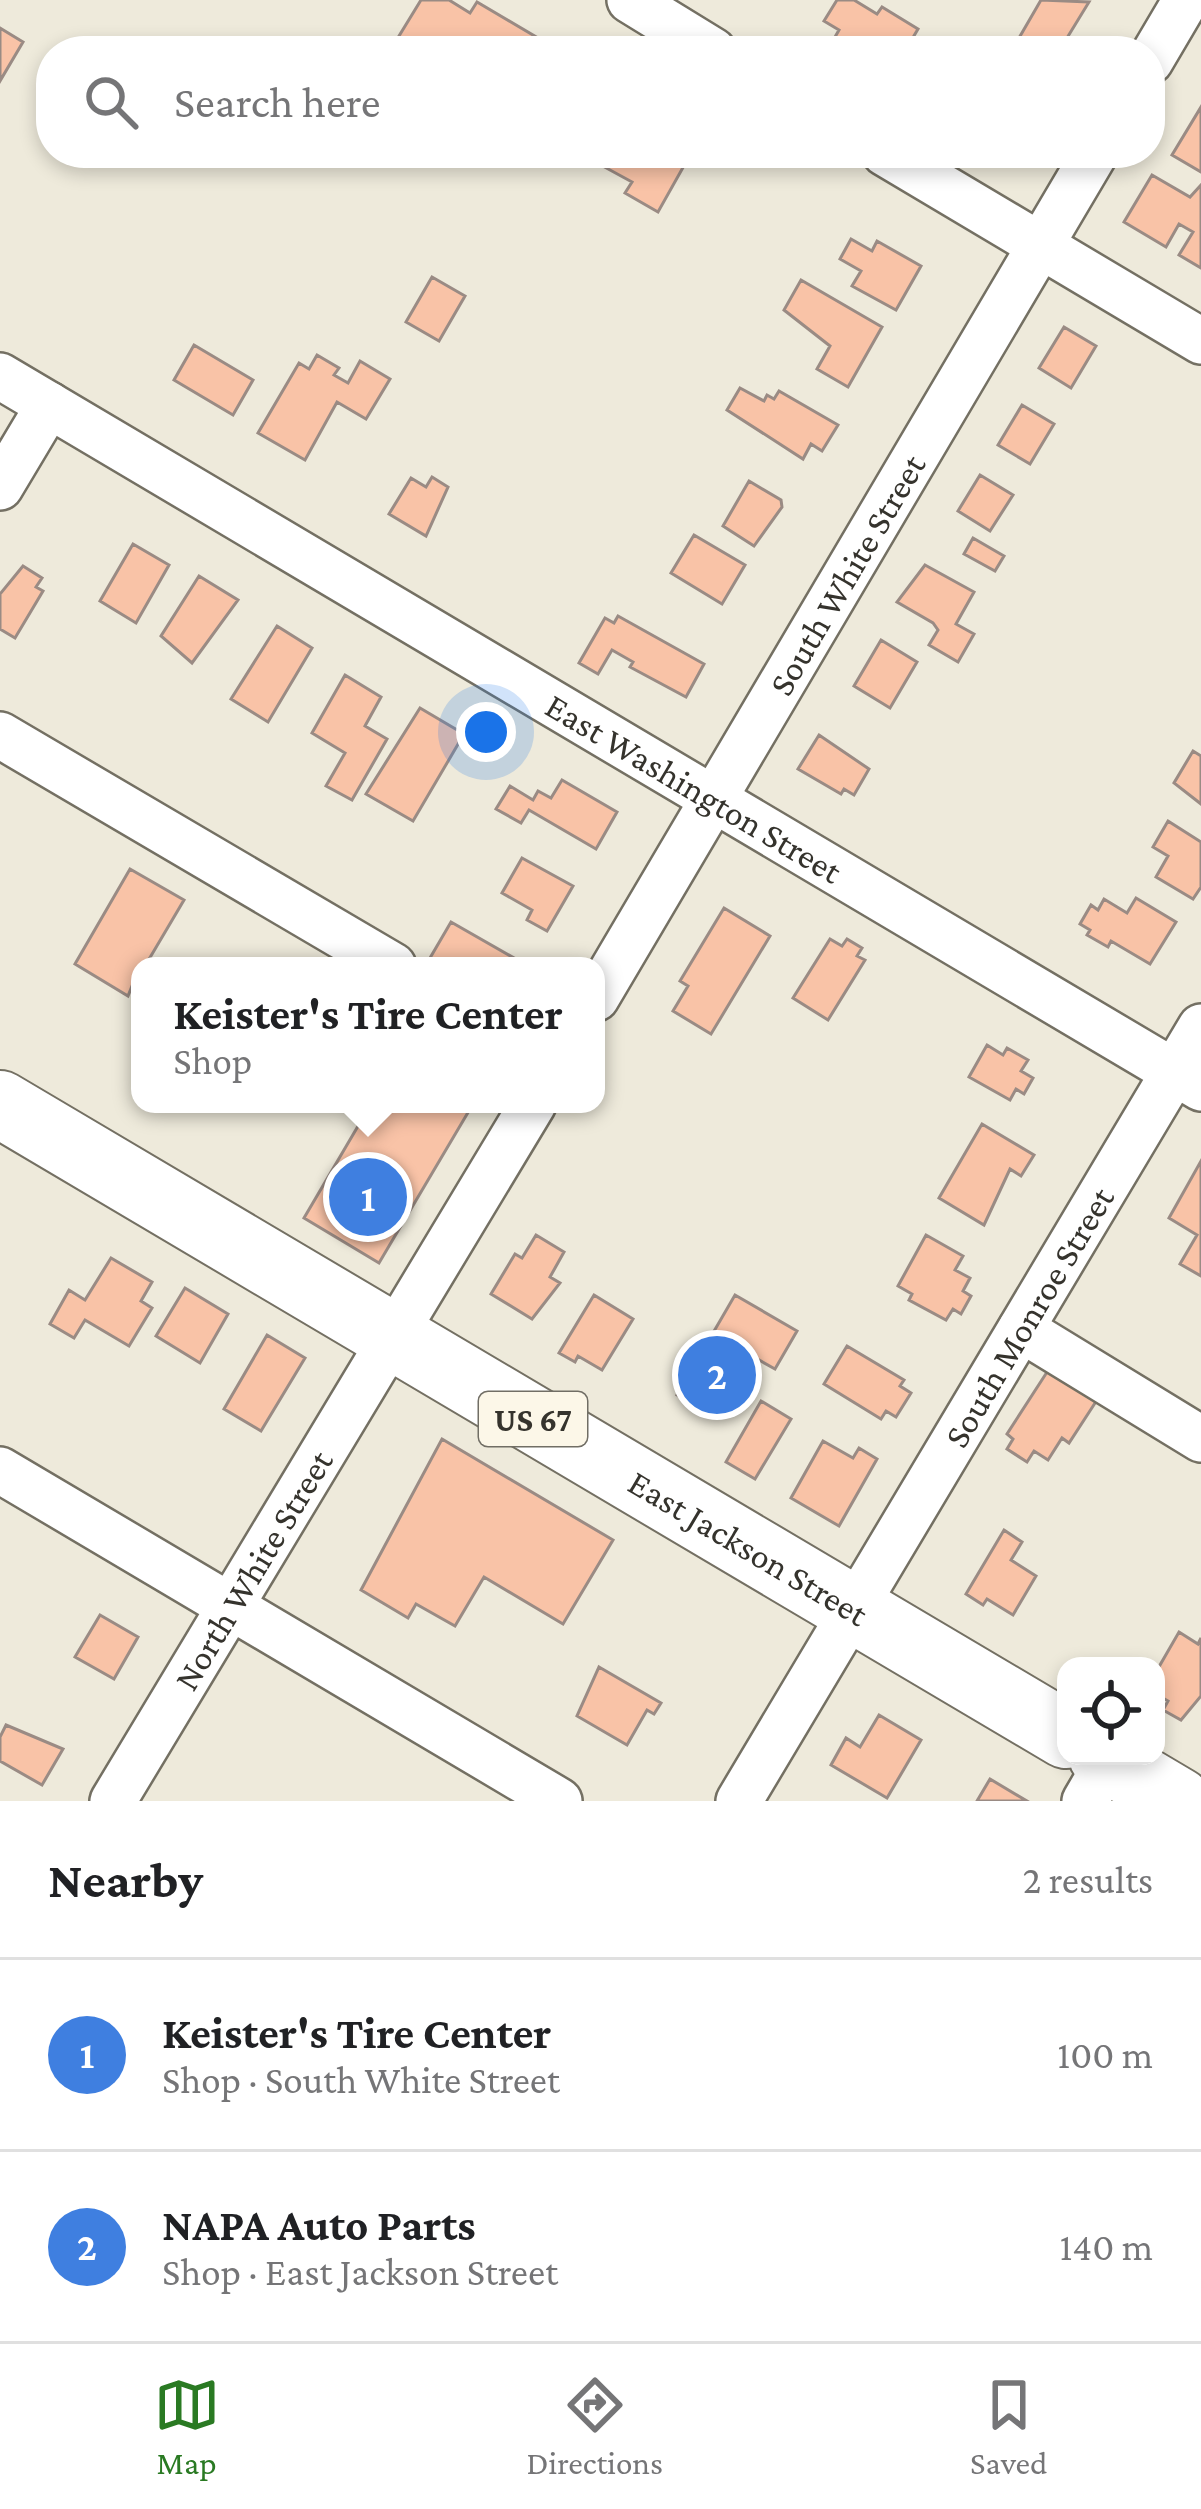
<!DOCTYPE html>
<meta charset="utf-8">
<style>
body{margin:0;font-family:"Crimson Pro",serif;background:#f2f2f2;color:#202124}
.controls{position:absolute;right:36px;bottom:36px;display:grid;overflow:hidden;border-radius:24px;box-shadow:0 6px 18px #0003}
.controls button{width:108px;height:108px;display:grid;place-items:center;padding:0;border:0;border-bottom:3px solid #e0e0e0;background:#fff;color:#202124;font:60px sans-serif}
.you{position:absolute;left:486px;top:732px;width:42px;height:42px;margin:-30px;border:9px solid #fff;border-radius:50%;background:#1a73e8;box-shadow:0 0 0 18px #1a73e833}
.badge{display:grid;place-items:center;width:78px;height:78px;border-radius:50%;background:#2a7a23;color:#fff;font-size:39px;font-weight:700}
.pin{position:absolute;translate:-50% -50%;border:6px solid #fff;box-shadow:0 3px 12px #0006}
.popup{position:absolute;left:131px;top:957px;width:474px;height:156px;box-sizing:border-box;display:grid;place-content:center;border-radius:24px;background:#fff;filter:drop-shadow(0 3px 9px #0005);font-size:39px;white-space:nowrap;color:#757577}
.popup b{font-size:45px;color:#202124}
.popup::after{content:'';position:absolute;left:50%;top:100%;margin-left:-24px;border:24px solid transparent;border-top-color:#fff}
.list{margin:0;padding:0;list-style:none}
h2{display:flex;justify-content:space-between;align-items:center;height:156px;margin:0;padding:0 48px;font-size:51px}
h2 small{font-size:39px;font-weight:400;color:#757577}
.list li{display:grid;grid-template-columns:78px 1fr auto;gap:36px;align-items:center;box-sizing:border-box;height:192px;padding:0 48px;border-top:3px solid #e0e0e0}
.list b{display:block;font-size:45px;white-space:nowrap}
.list p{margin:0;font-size:39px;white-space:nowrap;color:#757577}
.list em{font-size:39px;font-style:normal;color:#757577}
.icon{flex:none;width:66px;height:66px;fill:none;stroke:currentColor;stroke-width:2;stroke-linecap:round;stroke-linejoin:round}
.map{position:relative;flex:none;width:1201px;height:1801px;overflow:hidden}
.search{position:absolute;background:#fff;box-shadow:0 6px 18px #0003;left:36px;right:36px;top:36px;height:132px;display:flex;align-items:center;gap:30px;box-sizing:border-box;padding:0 42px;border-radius:48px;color:#757577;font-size:45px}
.sheet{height:540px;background:#fff}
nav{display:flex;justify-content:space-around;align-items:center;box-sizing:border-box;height:168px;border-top:3px solid #e0e0e0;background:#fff;font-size:33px;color:#757577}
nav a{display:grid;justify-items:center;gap:6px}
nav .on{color:#2a7a23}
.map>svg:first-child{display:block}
</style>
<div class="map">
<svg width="1201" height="1801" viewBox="0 0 1201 1801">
<rect width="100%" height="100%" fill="#eeeadb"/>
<!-- building -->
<path fill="#f9c3a7" stroke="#9a8b84" stroke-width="3" d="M421,0H449L470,13L477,2L560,51H424L399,36Z
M837,0H854L877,14L882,7L918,29L905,51H873L858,42L853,51H827L839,30L824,21Z
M1041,0L1089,2L1059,51H1041L1019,38Z
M0,28L23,42L0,81Z
M1201,107V172L1172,155Z
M605,153H685L690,155L658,212L625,193L632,182L599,164Z
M1152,175L1190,197L1201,185V268L1179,255L1193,232L1179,224L1166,247L1124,222Z
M851,239L872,251L877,241L921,266L896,310L852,286L861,271L840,259Z
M432,277L465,296L439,341L406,322Z
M801,280L882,327L848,387L817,369L830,346L784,310Z
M1064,327L1096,346L1071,388L1039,368Z
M194,345L253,380L233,415L174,380Z
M317,355L339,368L334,375L348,383L360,361L390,379L366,419L337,402L305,460L258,433L299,363L309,369Z
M740,388L764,401L767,395L774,399L779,391L838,425L822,451L811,444L803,459L727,410Z
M1022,405L1054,424L1030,464L998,445Z
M980,475L1013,495L990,531L958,511Z
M432,477L448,487L426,536L389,514L411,478L426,487Z
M749,481L781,500L782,507L754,546L723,526Z
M694,535L745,565L722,604L671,573Z
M973,538L1004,556L995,571L964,554Z
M133,544L169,565L136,623L100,601Z
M925,565L974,592L956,624L974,634L958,662L929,645L938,630L933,623L897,602Z
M23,566L42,578L36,587L43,591L15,638L0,629V594Z
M199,576L238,600L192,663L161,636Z
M618,616L704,664L686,697L630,667L633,662L612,650L598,674L579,663L605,618L614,623Z
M277,626L312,648L268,722L231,699Z
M881,640L917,662L890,708L854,686Z
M345,675L381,697L365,726L387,739L352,800L326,786L345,753L312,733Z
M420,708L464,734L413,821L366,794Z
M819,735L869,769L854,795L844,789L841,794L798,769Z
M1193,751L1201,756V804L1174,783Z
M562,780L617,812L596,849L529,810L521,823L496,809L510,786L533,800L538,791L551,798Z
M1168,821L1201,842V887L1193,899L1156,877L1168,856L1153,847Z
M522,858L573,886L547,931L527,920L532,910L502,893Z
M130,869L184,900L145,966H140L128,996L75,964Z
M1136,898L1176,922L1150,964L1111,941L1108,947L1087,935L1090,930L1080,924L1091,905L1098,910L1104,899L1127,913Z
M724,908L770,936L711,1034L673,1011L688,986L680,981Z
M451,922L521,962L518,966H443L430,958Z
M830,939L842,946L847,939L862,948L857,956L865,960L828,1020L793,998Z
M987,1045L1003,1055L1007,1048L1028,1060L1021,1071L1033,1078L1024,1094L1016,1089L1010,1100L969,1077Z
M371,1104H473L379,1263L304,1218Z
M982,1124L1034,1155L1021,1176L1010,1169L984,1225L939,1198Z
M1201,1161V1276L1180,1264L1197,1235L1169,1218Z
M536,1235L564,1252L550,1277L560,1283L532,1319L491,1294L515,1254L522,1258Z
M926,1235L963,1256L955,1270L970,1278L963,1291L971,1296L961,1314L953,1309L946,1320L909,1300L912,1294L898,1286Z
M111,1258L152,1282L141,1301L152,1308L129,1346L85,1320L74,1338L50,1324L69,1290L85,1300Z
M185,1288L228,1314L200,1363L156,1336Z
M594,1295L633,1319L602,1370L578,1356L575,1362L559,1353Z
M735,1295L797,1331L775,1369L750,1355L714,1417L677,1395Z
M267,1335L305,1358L261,1431L224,1409Z
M847,1346L904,1380L900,1386L911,1393L896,1417L886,1411L881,1419L824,1384Z
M1049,1369L1097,1400L1069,1443L1062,1438L1048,1460L1034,1451L1027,1462L1007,1449L1013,1439L1007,1434Z
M761,1401L791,1419L755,1479L726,1462Z
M442,1439L613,1540L563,1624L484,1577L455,1626L416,1604L408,1618L361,1590Z
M823,1441L853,1458L859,1448L877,1459L839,1526L791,1498Z
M1004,1530L1022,1542L1011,1560L1036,1576L1013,1615L987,1599L983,1605L966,1594Z
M100,1615L138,1637L114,1679L75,1657Z
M1179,1632L1198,1644L1201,1638V1696L1181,1720L1163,1710L1168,1701L1156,1694V1672Z
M599,1667L661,1703L654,1714L647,1710L627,1745L577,1716Z
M879,1715L921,1740L887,1798L831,1765L846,1738L860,1747Z
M6,1725L63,1749L42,1785L0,1761V1737Z
M990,1779L1027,1801H977Z"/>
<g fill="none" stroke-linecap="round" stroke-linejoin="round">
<!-- minor casing -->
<g stroke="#747063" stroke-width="50">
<g id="minor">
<path d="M630,0L713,51"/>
<path d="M1150,61L1186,0"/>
<path d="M885,153L1201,341"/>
<path id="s1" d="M0,376L1201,1088"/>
<path d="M0,487L49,405"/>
<path d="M0,735L393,966"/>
<path id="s2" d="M596,998L1095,153"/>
<path d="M1021,1329L1201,1439"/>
<path d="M0,1470L559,1801"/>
<path id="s3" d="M113,1801L533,1104"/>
<path id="s4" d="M739,1801L1201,1027"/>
<path d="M1085,1801L1109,1760"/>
</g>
</g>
<!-- highway casing -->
<g stroke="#747063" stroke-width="70">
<g id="highway">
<path id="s5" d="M0,1104L1066,1735"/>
<path d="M1102,1756L1178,1801"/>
</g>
</g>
<!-- minor -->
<use href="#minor" stroke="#fff" stroke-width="45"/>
<!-- highway -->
<use href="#highway" stroke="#fff" stroke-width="66"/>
</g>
<g text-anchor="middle" stroke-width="9" stroke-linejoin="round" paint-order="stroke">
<!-- shield labels -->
<rect fill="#fcf7e8" stroke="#716e65" stroke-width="3" x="479" y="1392" width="108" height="54" rx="9"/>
<g font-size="33" font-weight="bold" fill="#35332d">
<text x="533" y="1431">US 67</text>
</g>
<!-- street labels -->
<g font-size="36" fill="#35332d" stroke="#fcf7e8">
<text dy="13" stroke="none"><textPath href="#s2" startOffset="492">South White Street</textPath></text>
<text dy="13" stroke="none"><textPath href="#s1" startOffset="807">East Washington Street</textPath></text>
<text dy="13" stroke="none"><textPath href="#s4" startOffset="564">South Monroe Street</textPath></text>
<text dy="13" stroke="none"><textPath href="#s5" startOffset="870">East Jackson Street</textPath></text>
<text dy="13" stroke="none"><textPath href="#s3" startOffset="270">North White Street</textPath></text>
</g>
</g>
</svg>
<div class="controls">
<button><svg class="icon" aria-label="locate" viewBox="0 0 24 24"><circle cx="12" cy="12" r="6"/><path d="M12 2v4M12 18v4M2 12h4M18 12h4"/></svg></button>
</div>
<div class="you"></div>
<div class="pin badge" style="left:368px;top:1197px;background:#3f7fe0">1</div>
<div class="popup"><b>Keister's Tire Center</b>Shop</div>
<div class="pin badge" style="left:717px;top:1375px;background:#3f7fe0">2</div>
<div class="search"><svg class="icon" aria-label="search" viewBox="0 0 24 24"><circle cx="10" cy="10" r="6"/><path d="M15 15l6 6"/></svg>Search here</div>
</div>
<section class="sheet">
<h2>Nearby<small>2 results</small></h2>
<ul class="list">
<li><span class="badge" style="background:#3f7fe0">1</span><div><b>Keister's Tire Center</b><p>Shop · South White Street</p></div><em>100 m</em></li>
<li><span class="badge" style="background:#3f7fe0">2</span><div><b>NAPA Auto Parts</b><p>Shop · East Jackson Street</p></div><em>140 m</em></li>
</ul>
</section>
<nav>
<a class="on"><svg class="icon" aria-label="map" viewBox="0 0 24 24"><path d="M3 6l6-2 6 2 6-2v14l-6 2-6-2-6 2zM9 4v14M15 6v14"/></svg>Map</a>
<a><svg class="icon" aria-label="directions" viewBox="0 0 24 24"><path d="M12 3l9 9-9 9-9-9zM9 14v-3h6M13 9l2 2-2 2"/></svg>Directions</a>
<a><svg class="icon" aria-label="saved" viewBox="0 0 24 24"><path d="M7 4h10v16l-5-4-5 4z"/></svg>Saved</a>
</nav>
